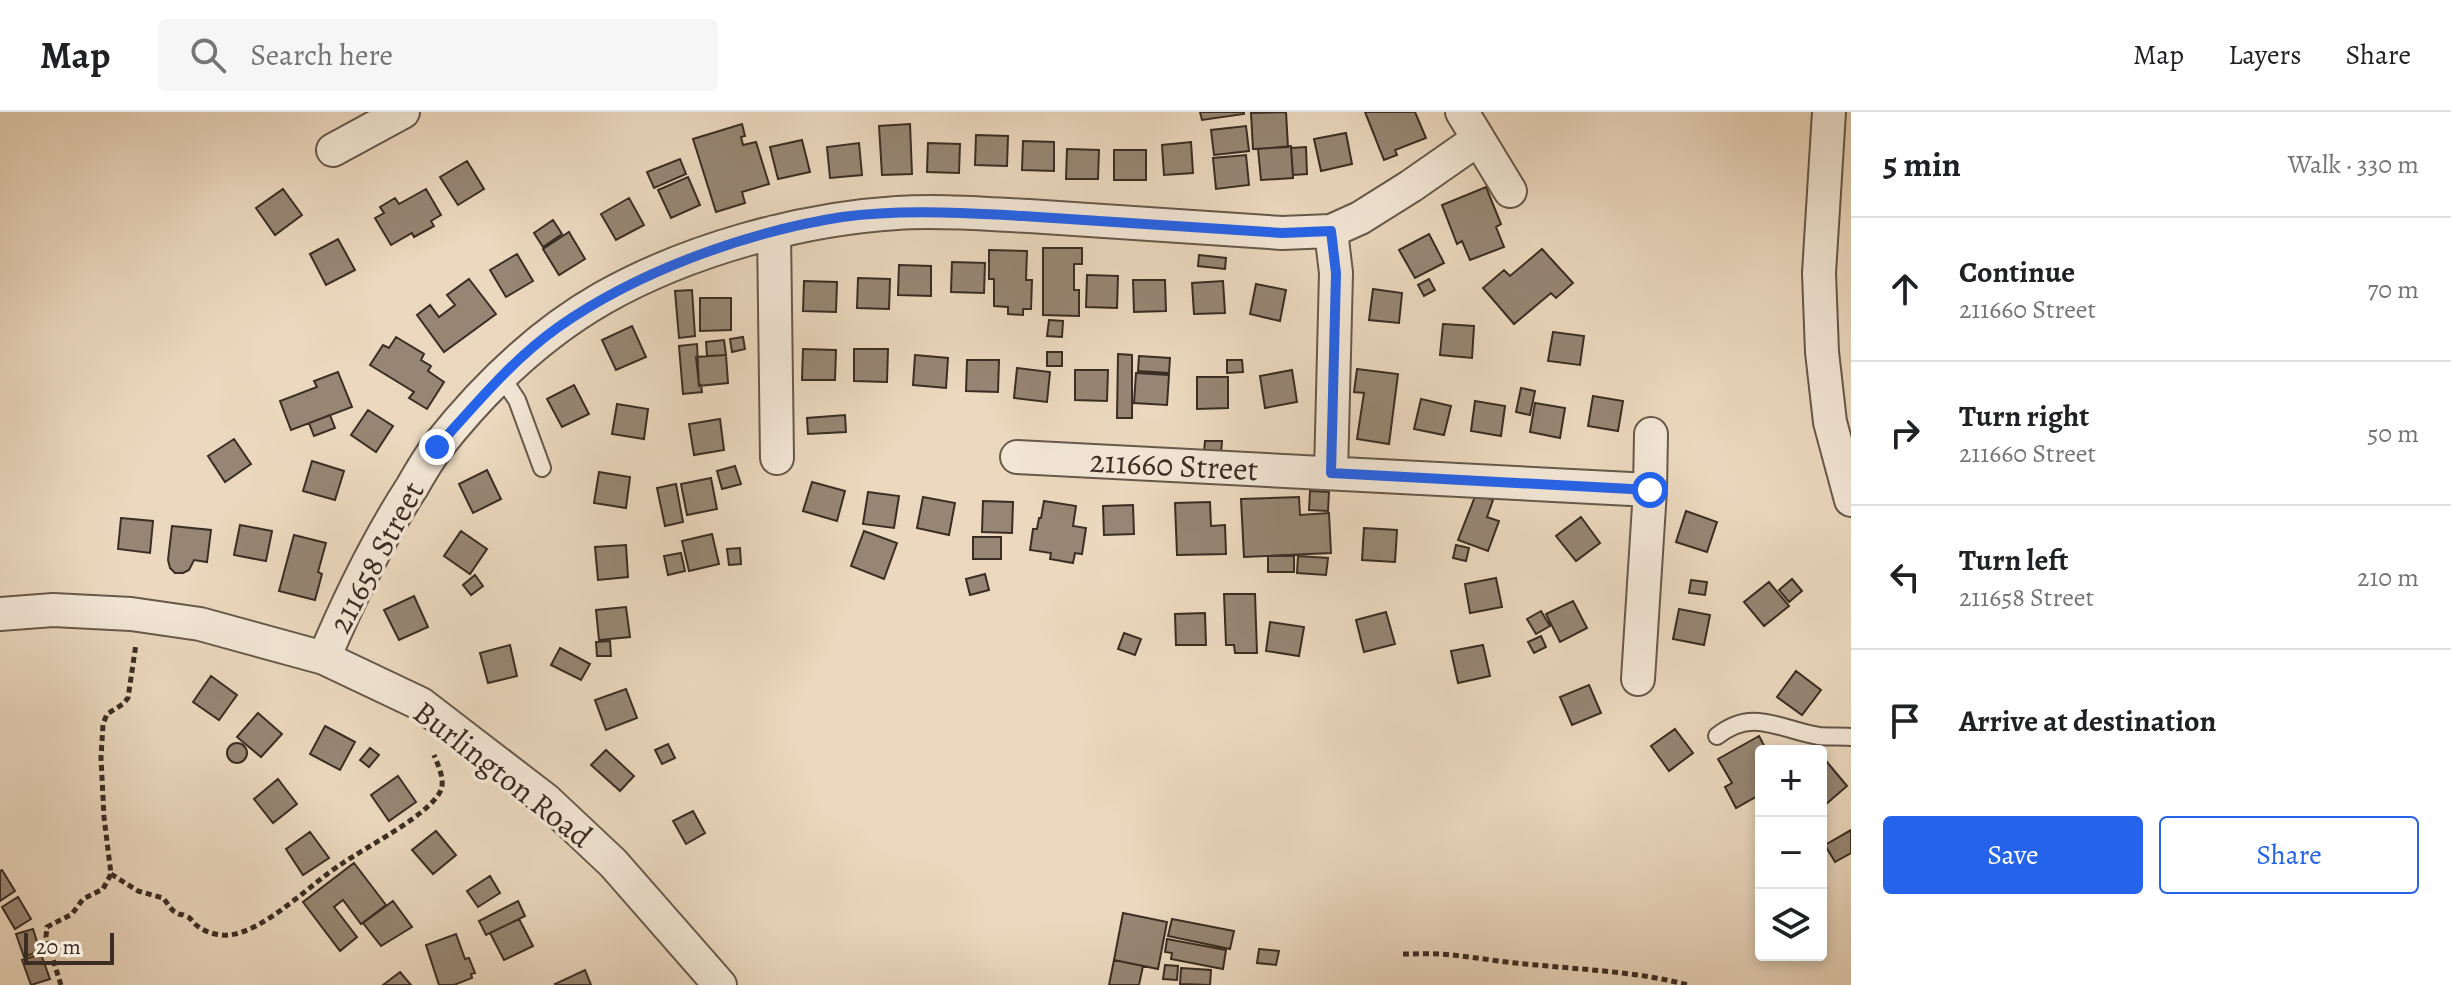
<!DOCTYPE html>
<meta charset="utf-8">
<style>
body{margin:0;font-family:Alegreya,serif;background:#f6f6f6;color:#202124}
.controls{position:absolute;right:24px;bottom:24px;display:grid;overflow:hidden;border-radius:8px;box-shadow:0 4px 12px #0003}
.controls button{width:72px;height:72px;display:grid;place-items:center;padding:0;border:0;border-bottom:2px solid #e0e0e0;background:#fff;color:#202124;font:40px sans-serif}
.scale{position:absolute;left:24px;bottom:20px;width:90px;box-sizing:border-box;padding-left:8px;border:4px solid #3b2d23;border-top:0;font-size:22px;line-height:28px;white-space:nowrap;color:#3b2d23;-webkit-text-stroke:6px #f2e6d5;paint-order:stroke}
.stop{position:absolute;width:24px;height:24px;margin:-18px;border:6px solid #2563eb;border-radius:50%;background:#fff}
.stop.end{background:#2563eb;border-color:#fff;box-shadow:0 2px 8px #0008}
.list{margin:0;padding:0;list-style:none}
h2{display:flex;justify-content:space-between;align-items:center;height:104px;margin:0;padding:0 32px;font-size:34px}
h2 small{font-size:26px;font-weight:400;color:#757577}
.list li{display:grid;grid-template-columns:52px 1fr auto;gap:24px;align-items:center;box-sizing:border-box;height:144px;padding:0 32px;border-top:2px solid #e0e0e0}
.list b{display:block;font-size:30px;white-space:nowrap}
.list p{margin:0;font-size:26px;white-space:nowrap;color:#757577}
.list em{font-size:26px;font-style:normal;color:#757577}
.actions{display:flex;gap:16px;padding:24px 32px}
.actions a{flex:1;padding:18px 0;border:2px solid #2563eb;border-radius:8px;text-align:center;font-size:28px;color:#2563eb}
.actions .main{background:#2563eb;color:#fff}
.icon{flex:none;width:44px;height:44px;fill:none;stroke:currentColor;stroke-width:2;stroke-linecap:round;stroke-linejoin:round}
.map{position:relative;flex:none;width:1851px;height:873px;overflow:hidden}
header{display:flex;align-items:center;gap:48px;box-sizing:border-box;height:112px;padding:0 40px;background:#fff;border-bottom:2px solid #e0e0e0}
header strong{font-size:38px}
nav{display:flex;gap:44px;margin-inline-start:auto;font-size:28px}
.search{width:560px;height:72px;background:#f6f6f6;display:flex;align-items:center;gap:20px;box-sizing:border-box;padding:0 28px;border-radius:8px;color:#757577;font-size:30px}
main{display:flex}
aside{flex:1;background:#fff}
.map>svg:first-child{display:block}
</style>
<header>
<strong>Map</strong>
<div class="search"><svg class="icon" aria-label="search" viewBox="0 0 24 24"><circle cx="10" cy="10" r="6"/><path d="M15 15l6 6"/></svg>Search here</div>
<nav><a>Map</a><a>Layers</a><a>Share</a></nav>
</header>
<main>
<div class="map">
<svg width="1851" height="873" viewBox="0 0 1851 873">
<rect width="100%" height="100%" fill="#ebd8be"/>
<filter id="stains"><feTurbulence type="fractalNoise" baseFrequency=".0025" numOctaves="4"/><feColorMatrix values="0 0 0 0 .2 0 0 0 0 .09 0 0 0 0 .02 0 0 0 .5 -.17"/></filter>
<radialGradient id="worn" r=".72"><stop offset=".6" stop-color="#630" stop-opacity="0"/><stop offset="1" stop-color="#630" stop-opacity=".3"/></radialGradient>
<!-- building -->
<path fill="#978674" stroke="#3b2d23" stroke-width="2" d="M1200,0H1244V2L1202,8Z
M1286,0L1288,35L1253,37L1251,1Z
M1365,0H1415L1426,26L1395,38L1397,43L1384,48Z
M742,12L745,24L741,25L743,33L756,30L769,72L742,80L745,91L716,100L693,27Z
M910,12L912,62L882,63L879,14Z
M1246,14L1249,39L1214,43L1211,18Z
M1346,21L1352,52L1321,59L1314,27Z
M976,23L1008,24L1007,54L975,53Z
M802,28L810,60L778,67L770,35Z
M1023,29L1054,30V59L1022,58Z
M1191,30L1193,61L1164,63L1162,33Z
M859,31L862,63L830,66L827,35Z
M928,31L960,32L959,61L927,60Z
M1291,34L1293,66L1261,68L1258,37Z
M1306,35L1307,62L1293,63L1291,36Z
M1067,37L1099,38L1098,67H1066Z
M1114,38H1146V68H1114Z
M1246,43L1249,73L1216,77L1213,46Z
M680,47L686,62L654,76L647,60Z
M467,49L484,77L458,93L440,65Z
M688,65L700,93L671,106L658,78Z
M1486,75L1501,112L1496,115L1504,135L1470,148L1462,129L1457,132L1442,93Z
M283,77L302,103L275,123L256,96Z
M426,77L441,103L431,109L434,114L414,125L412,121L391,133L375,106L384,101L380,95L395,86L399,92Z
M629,86L644,113L616,128L601,102Z
M553,108L562,122L543,135L534,121Z
M569,120L585,147L559,163L543,137Z
M1429,122L1444,151L1415,166L1399,138Z
M338,127L355,158L326,173L310,142Z
M1043,136H1082V152H1074V178H1079V204L1043,203Z
M1542,137L1573,171L1556,186L1551,181L1514,212L1483,176L1504,158L1510,164Z
M989,138L1027,139L1026,168H1032L1031,197H1023V203L1008,202V195L994,194V167H989Z
M517,142L533,169L506,185L490,158Z
M1199,143L1226,146L1225,157L1198,154Z
M952,150L985,151L984,181L951,180Z
M899,153L931,154V184L898,183Z
M1087,163L1118,164L1117,196L1086,195Z
M858,166L890,167L889,197L857,196Z
M469,167L496,202L444,240L417,203L430,193L439,205L455,193L447,183Z
M1429,167L1435,178L1424,184L1418,173Z
M1133,168H1165L1166,199L1134,200Z
M804,169L837,170L836,200L803,199Z
M1223,169L1225,201L1194,202L1192,171Z
M1256,172L1286,178L1280,209L1250,202Z
M1373,177L1402,181L1399,211L1369,208Z
M692,178L695,224L679,226L675,179Z
M700,186H731V218L700,219Z
M1049,208L1063,209L1062,225L1047,224Z
M1443,212L1474,214L1472,246L1440,243Z
M632,214L646,245L616,258L602,228Z
M1553,220L1584,224L1580,253L1548,249Z
M396,225L424,242L421,248L431,254L428,259L444,270L427,297L409,286L414,280L370,253L383,233L389,236Z
M743,225L745,237L732,240L730,227Z
M724,228L726,243L707,244L706,230Z
M697,232L699,274L701,273L702,280L683,282L679,234Z
M803,237L836,238L835,268H802Z
M854,237H888L887,270L854,269Z
M1047,240H1062V254H1047Z
M1118,242L1132,243V306H1117Z
M726,243L728,271L699,274L696,245Z
M915,243L948,246L946,276L913,273Z
M1139,244L1170,246L1169,261L1138,259Z
M967,248H999L998,280L966,279Z
M1227,248H1242L1243,260L1227,261Z
M1017,256L1050,260L1047,290L1014,286Z
M1357,257L1398,262L1389,332L1357,327L1364,281L1354,280Z
M1075,258H1108L1107,289L1075,288Z
M1292,258L1297,290L1265,296L1260,264Z
M338,260L352,295L291,318L280,289L317,275L314,269Z
M1136,261L1169,263L1167,293L1134,291Z
M1197,265H1228V296L1197,297Z
M574,273L589,302L562,315L547,287Z
M1521,276L1535,279L1530,303L1516,300Z
M1593,284L1623,289L1618,319L1588,314Z
M1421,287L1451,294L1444,323L1414,317Z
M1475,289L1505,294L1501,324L1471,319Z
M1535,291L1565,296L1560,326L1530,320Z
M617,292L648,297L644,327L612,322Z
M368,298L393,314L376,340L351,323Z
M330,303L335,316L314,324L309,311Z
M845,303L846,320L808,322L807,306Z
M720,307L724,338L694,343L689,312Z
M234,327L251,352L225,370L208,344Z
M1205,329H1222L1221,341L1204,340Z
M312,349L344,359L335,388L303,379Z
M735,354L741,372L722,377L717,359Z
M487,358L501,387L473,401L459,372Z
M599,360L630,365L626,396L594,391Z
M711,366L717,397L687,403L681,372Z
M812,370L845,379L837,409L803,399Z
M676,372L683,410L665,414L657,376Z
M1310,379L1329,380L1328,399L1309,398Z
M868,380L899,384L894,416L863,412Z
M1476,382L1493,388L1487,405L1499,409L1488,439L1458,428Z
M923,385L955,391L949,423L917,416Z
M1299,385L1300,403L1329,401L1331,441L1244,445L1241,387Z
M983,389L1013,390L1012,421L982,420Z
M1044,389L1076,394L1073,414L1086,416L1082,442L1075,441L1073,451L1050,447L1051,441L1030,438L1033,417H1037L1039,406H1041Z
M1210,390L1211,414L1225,413L1226,442L1177,443L1175,391Z
M1133,393L1134,422L1104,423L1103,394Z
M1686,399L1717,410L1707,440L1676,430Z
M1581,405L1600,431L1576,449L1556,424Z
M121,406L153,409L150,441L118,437Z
M240,413L272,419L266,449L234,443Z
M172,414L211,418L207,450L194,448L189,458L183,461H175L170,456L168,448Z
M1364,416L1397,418L1395,450L1362,448Z
M461,419L487,437L470,462L444,444Z
M864,419L897,431L884,467L851,454Z
M712,422L719,452L689,459L682,429Z
M294,423L326,431L318,460L322,462L315,488L279,479Z
M973,425H1001V447H973Z
M626,433L628,465L598,468L595,435Z
M1456,433L1469,436L1466,449L1453,446Z
M740,436L741,452L729,453L727,437Z
M681,441L685,459L668,463L664,444Z
M1268,444H1294V460H1268Z
M1298,444L1328,446L1326,463L1297,461Z
M985,462L989,478L970,483L966,467Z
M475,463L483,474L471,483L463,473Z
M1496,466L1502,495L1470,501L1465,472Z
M1792,467L1802,479L1789,490L1779,478Z
M1691,468L1707,470L1705,483L1689,481Z
M1769,470L1789,494L1764,514L1744,490Z
M1224,482H1255L1257,541H1235L1234,533H1226Z
M414,484L428,515L399,528L384,498Z
M1573,489L1587,516L1560,530L1546,502Z
M626,495L630,525L599,528L596,498Z
M1679,497L1710,503L1704,533L1673,527Z
M1541,499L1550,514L1536,522L1527,507Z
M1386,500L1395,532L1364,540L1356,508Z
M1205,501L1206,533H1176L1175,502Z
M1270,510L1304,515L1299,544L1266,539Z
M1124,521L1141,527L1135,543L1118,537Z
M1541,524L1546,535L1534,541L1528,530Z
M610,529L611,544H597L596,530Z
M510,533L517,564L488,571L480,541Z
M1483,533L1490,564L1458,571L1451,539Z
M560,536L590,552L581,568L551,553Z
M1796,559L1821,578L1802,603L1777,585Z
M211,564L237,583L219,608L193,590Z
M1589,573L1601,601L1572,613L1560,585Z
M626,577L637,606L606,618L595,588Z
M258,601L282,622L261,645L237,625Z
M325,614L355,630L340,658L310,642Z
M1675,617L1693,641L1669,659L1651,634Z
M1759,624L1767,639H1761V682L1736,696L1725,675L1732,671L1718,647Z
M227 641a10 10 0 1 1 20 0a10 10 0 1 1-20 0Z
M668,632L675,646L662,652L655,638Z
M370,636L379,643L369,655L360,648Z
M606,638L634,664L620,679L591,653Z
M1827,650L1847,674L1824,694L1821,691V655Z
M398,664L416,690L389,709L371,683Z
M278,667L297,692L273,711L254,687Z
M693,699L705,721L686,732L673,709Z
M1851,718V741L1835,750L1825,733Z
M436,719L456,743L433,762L412,738Z
M310,720L329,746L303,763L286,737Z
M354,751L386,793L361,812L343,788L334,795L357,825L340,839L303,790Z
M2,758L15,779L0,789V759Z
M490,764L500,781L478,795L467,779Z
M18,785L31,807L15,817L2,795Z
M393,789L412,815L381,834L363,811Z
M518,789L525,804L486,823L479,809Z
M1123,801L1167,810L1158,857L1114,848Z
M519,807L533,834L504,848L490,821Z
M1172,807L1234,819L1230,837L1168,824Z
M33,817L40,839L24,845L16,822Z
M456,822L465,847L469,846L475,861L471,862L472,866L454,873H439L426,833Z
M1167,827L1226,838L1223,857L1171,847L1172,841L1165,840Z
M1259,837L1279,839L1276,853L1257,851Z
M41,842L50,867L31,873L22,848Z
M1114,848L1143,854L1139,873H1109Z
M1165,853L1178,854L1177,868L1163,867Z
M1181,856L1211,858L1210,873L1180,872Z
M585,858L591,873H556L555,872Z
M400,860L411,873H383Z"/>
<g fill="none" stroke-linecap="round" stroke-linejoin="round">
<!-- lane casing -->
<g stroke="#67584a" stroke-width="20">
<path id="lane" d="M501,264L517,288L542,356
M1717,624C1753,595 1780,618 1819,624C1829,625 1841,624 1851,625"/>
</g>
<!-- street casing -->
<g stroke="#67584a" stroke-width="36">
<path id="street" d="M1462,0L1510,79
M1829,0L1819,161L1822,240L1830,310L1851,388
M333,38L403,0
M1331,119L1336,161L1331,361
M774,120L777,346
M1017,345L1650,378
M0,502L53,498L131,502L200,512L324,546L421,592L546,688L613,751L720,873
M324,546C349,487 377,429 412,375C420,361 428,347 438,334C483,277 540,222 603,186C688,138 800,107 897,101C941,98 985,102 1029,104C1114,109 1198,116 1282,121L1331,119L1360,106L1411,74L1477,28
M1638,567L1650,378L1651,322"/>
</g>
<!-- path -->
<path stroke="#3b2d23" stroke-width="5" stroke-dasharray="6 4" stroke-linecap="butt" d="M111,762L138,779L163,786C167,790 170,797 175,800C181,804 180,801 186,804C191,806 191,808 195,812C204,820 217,824 229,823C266,819 311,771 343,751C366,735 431,702 441,678C445,667 438,653 434,643
M1403,842C1419,842 1436,841 1452,843C1480,846 1508,851 1537,853C1588,858 1639,860 1688,873
M61,873L46,825L47,815L72,802L83,787L103,777L111,762L104,705L101,646L103,612L107,602L123,592L128,586L136,532"/>
<!-- lane -->
<use href="#lane" stroke="#f2e6d5" stroke-width="16"/>
<!-- street -->
<use href="#street" stroke="#f2e6d5" stroke-width="32"/>
</g>
<g fill="none" stroke-linecap="round" stroke-linejoin="round">
<!-- route -->
<path stroke="#2563eb" stroke-width="10" d="M437,335C475,293 511,249 557,216C636,160 746,120 842,105C902,97 963,101 1023,104C1109,109 1196,116 1282,121L1331,119L1336,161L1331,361L1650,378"/>
</g>
<g text-anchor="middle" stroke-width="7" stroke-linejoin="round" paint-order="stroke">
<!-- street labels -->
<g font-size="32" fill="#3b2d23" stroke="#f2e6d5">
<text transform="translate(1174 353) rotate(3)" y="11">211660 Street</text>
<text transform="translate(376 445) rotate(-62)" y="11">211658 Street</text>
<text transform="translate(503 662) rotate(38)" y="11">Burlington Road</text>
</g>
</g>
<rect width="100%" height="100%" filter="url(#stains)"/>
<rect width="100%" height="100%" fill="url(#worn)"/>
</svg>
<div class="controls">
<button>+</button>
<button>−</button>
<button><svg class="icon" aria-label="layers" viewBox="0 0 24 24"><path d="M12 4l9 5-9 5-9-5zM3 14l9 5 9-5"/></svg></button>
</div>
<div class="scale">20 m</div>
<div class="stop" style="left:1650px;top:378px"></div>
<div class="stop end" style="left:437px;top:335px"></div>
</div>
<aside>
<h2>5 min<small>Walk · 330 m</small></h2>
<ul class="list">
<li><svg class="icon" aria-label="ahead" viewBox="0 0 24 24"><path d="M12 20V5M6 11l6-6 6 6"/></svg><div><b>Continue</b><p>211660 Street</p></div><em>70 m</em></li>
<li><svg class="icon" aria-label="right" viewBox="0 0 24 24"><path d="M7 20v-9h11M14 6l5 5-5 5"/></svg><div><b>Turn right</b><p>211660 Street</p></div><em>50 m</em></li>
<li><svg class="icon" aria-label="left" viewBox="0 0 24 24"><path d="M17 20v-9H6M10 6l-5 5 5 5"/></svg><div><b>Turn left</b><p>211658 Street</p></div><em>210 m</em></li>
<li><svg class="icon" aria-label="arrive" viewBox="0 0 24 24"><path d="M6 21V4h12l-3 4 3 4H6"/></svg><div><b>Arrive at destination</b></div></li>
</ul>
<div class="actions"><a class="main">Save</a><a>Share</a></div>
</aside>
</main>
